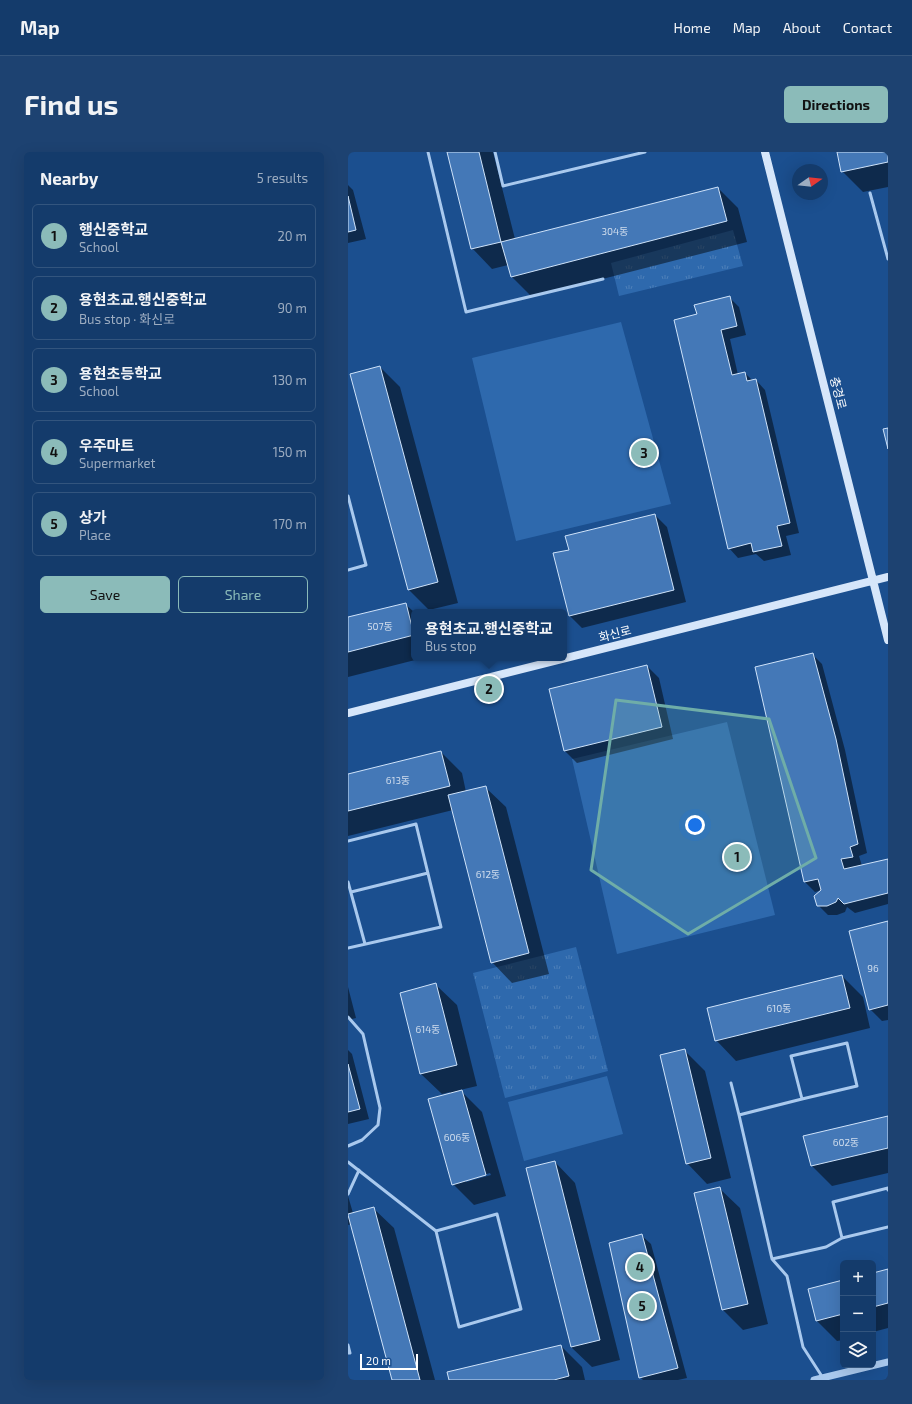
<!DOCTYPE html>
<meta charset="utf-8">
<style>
body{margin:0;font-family:"Exo 2","Noto Sans KR",sans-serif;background:#1d4271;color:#f1f3f6}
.controls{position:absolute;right:12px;bottom:12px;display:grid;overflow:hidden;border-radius:6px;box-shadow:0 4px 16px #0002}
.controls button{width:36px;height:36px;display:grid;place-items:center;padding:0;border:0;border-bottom:1px solid #33557e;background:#143b6b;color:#f1f3f6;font:20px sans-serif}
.compass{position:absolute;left:444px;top:12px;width:36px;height:36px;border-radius:50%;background:#143b6b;box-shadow:0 4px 16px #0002;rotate:76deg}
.scale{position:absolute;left:12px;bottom:10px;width:58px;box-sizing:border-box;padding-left:4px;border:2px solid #fff;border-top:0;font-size:11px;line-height:14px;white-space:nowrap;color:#fff;-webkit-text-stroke:3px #1b4f8f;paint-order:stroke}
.you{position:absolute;left:347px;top:673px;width:14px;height:14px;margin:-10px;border:3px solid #fff;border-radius:50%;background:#1a73e8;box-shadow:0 0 0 6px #1a73e833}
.badge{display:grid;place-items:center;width:26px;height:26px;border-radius:50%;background:#8bbbb9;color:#111;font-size:13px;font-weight:700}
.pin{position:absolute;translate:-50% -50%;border:2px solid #fff;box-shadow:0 1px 4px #0006}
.popup{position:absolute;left:63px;top:457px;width:156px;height:52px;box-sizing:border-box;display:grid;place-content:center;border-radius:6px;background:#143b6b;filter:drop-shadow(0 1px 3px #0005);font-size:13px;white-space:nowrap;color:#9dadc1}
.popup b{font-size:15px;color:#f1f3f6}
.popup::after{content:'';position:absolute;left:50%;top:100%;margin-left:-8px;border:8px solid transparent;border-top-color:#143b6b}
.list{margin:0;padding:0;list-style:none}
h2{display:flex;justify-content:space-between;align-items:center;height:52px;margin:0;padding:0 16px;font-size:17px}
h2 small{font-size:13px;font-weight:400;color:#9dadc1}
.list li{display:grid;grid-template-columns:26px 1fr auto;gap:12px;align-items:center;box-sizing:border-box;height:64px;margin:0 8px 8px;padding:0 8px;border:1px solid #33557e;border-radius:6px}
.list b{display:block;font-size:15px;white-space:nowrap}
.list p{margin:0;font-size:13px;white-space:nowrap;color:#9dadc1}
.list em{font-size:13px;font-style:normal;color:#9dadc1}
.actions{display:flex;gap:8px;padding:12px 16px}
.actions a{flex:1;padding:9px 0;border:1px solid #8bbbb9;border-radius:6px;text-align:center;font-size:14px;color:#8bbbb9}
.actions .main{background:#8bbbb9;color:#111}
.icon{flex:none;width:22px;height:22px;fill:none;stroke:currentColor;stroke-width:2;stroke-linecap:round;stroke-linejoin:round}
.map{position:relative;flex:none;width:540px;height:1228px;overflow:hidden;border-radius:6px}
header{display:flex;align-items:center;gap:24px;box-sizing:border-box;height:56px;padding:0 20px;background:#143b6b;border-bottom:1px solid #33557e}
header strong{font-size:19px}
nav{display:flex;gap:22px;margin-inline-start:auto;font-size:14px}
.intro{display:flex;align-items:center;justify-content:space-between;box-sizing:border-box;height:96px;padding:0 24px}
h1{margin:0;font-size:28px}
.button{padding:10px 18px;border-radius:6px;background:#8bbbb9;color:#111;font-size:14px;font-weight:700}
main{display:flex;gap:24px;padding:0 24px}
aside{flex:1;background:#143b6b;border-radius:6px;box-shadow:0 4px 16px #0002}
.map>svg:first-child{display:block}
</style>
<header>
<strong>Map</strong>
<nav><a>Home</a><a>Map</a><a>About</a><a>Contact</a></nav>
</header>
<div class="intro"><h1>Find us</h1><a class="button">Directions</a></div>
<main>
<aside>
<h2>Nearby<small>5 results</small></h2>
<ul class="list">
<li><span class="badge">1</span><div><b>행신중학교</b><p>School</p></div><em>20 m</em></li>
<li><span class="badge">2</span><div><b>용현초교.행신중학교</b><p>Bus stop · 화신로</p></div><em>90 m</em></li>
<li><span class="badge">3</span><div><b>용현초등학교</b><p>School</p></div><em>130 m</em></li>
<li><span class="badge">4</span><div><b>우주마트</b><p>Supermarket</p></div><em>150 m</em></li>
<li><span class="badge">5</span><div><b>상가</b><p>Place</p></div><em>170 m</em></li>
</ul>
<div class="actions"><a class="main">Save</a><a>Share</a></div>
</aside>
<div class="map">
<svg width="540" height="1228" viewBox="0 0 540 1228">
<defs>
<pattern id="grass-tufts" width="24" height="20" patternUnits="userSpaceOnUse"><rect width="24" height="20" fill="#2e69ad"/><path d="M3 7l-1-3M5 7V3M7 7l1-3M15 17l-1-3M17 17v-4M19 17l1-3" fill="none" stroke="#4d80b9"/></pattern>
</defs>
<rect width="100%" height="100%" fill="#1b4f8f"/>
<!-- grass -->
<path fill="url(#grass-tufts)" d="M385,78L395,114L271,144L263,111Z
M228,795L260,919L157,946L125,821Z"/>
<!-- pitch -->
<path fill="#2e69ad" d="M273,170L323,352L168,389L124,206Z
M379,570L427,763L269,802L224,607Z
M259,924L275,982L176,1009L160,950Z"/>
<!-- shadow -->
<path fill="#0007" fill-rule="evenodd" d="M100,0H145L167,87L370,36L390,56L399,90L184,145L164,125L160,113L144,117L124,96Z
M490,0H540V35L515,40L494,19Z
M0,33L5,38L18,87L0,91Z
M381,145L391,155L398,183L382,187L390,223L397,221L405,229L408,228L417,238L451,381L438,384L443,403L416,409L408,402L390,406L381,396L350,163Z
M32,215L52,235L110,451L81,458L61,438Z
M307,363L319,375L338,450L234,476L222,464V398Z
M57,452L66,460V506H75L0,525V466Z
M464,502L474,512L497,598L519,701L511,704L514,714L540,708V752L507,761L499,755L497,760L489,763H480L470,753L474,738L467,740L457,730L408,515Z
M299,514L311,526L325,587L229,611L217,599L203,538Z
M93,600L114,621L118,640L137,635L158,655L201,822L164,831L144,810L105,658L0,684V623Z
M540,770V868L534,869L522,857Z
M494,824L515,845L522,876L388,909L368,888Z
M88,833L109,853L129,934L112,938L134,960L158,1044L126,1053L105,1032L102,940L94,942L73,922L53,841ZM142,1021L143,1023L118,1030V1028Z
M0,835L8,866L0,868Z
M0,898L4,902L21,967L0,972Z
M336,898L357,919L383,1026L359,1032L339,1011Z
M540,965V1021L484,1034L464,1014L457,985Z
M207,1010L227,1031L272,1208L244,1215L223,1195L179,1017Z
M371,1036L392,1056L420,1172L395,1178L375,1158Z
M0,1044L5,1061L25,1056L46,1076L87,1228H45L3,1072L0,1073Z
M293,1083L303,1092L339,1226L330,1228H295L292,1225Z
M540,1118V1176L525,1180V1122Z
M495,1129V1188L489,1189L469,1169Z
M213,1194L234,1215L237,1228H102Z"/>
<!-- building -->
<path fill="#4478b7" stroke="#cfe3fa" d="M99,0H131L153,90L123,97Z
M489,0H540V10L493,20Z
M370,35L379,69L163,125L153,90Z
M0,44L8,78L0,80Z
M382,144L389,174L373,178L384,223L397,220L399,229L408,227L442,371L429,374L434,394L405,400L403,391L380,397L326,168L349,162L346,153Z
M32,214L90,430L60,438L2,222Z
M540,276V297L535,277Z
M307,362L326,438L221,464L205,401L221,398L217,384Z
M58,451L66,483L0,500V465Z
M465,501L488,587L510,692L502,695L505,705L493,707L496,717L540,707V741L496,752L490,746L488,750L479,754H469L466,744L473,738L470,727L456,730L407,515Z
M299,513L314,575L216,599L201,537Z
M93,599L102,634L0,659V622Z
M138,634L181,801L143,811L100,643Z
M540,769V853L521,858L501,779Z
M494,823L502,856L367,889L359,856Z
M88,831L109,913L72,922L52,841Z
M337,897L363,1006L338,1012L312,903Z
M0,912L12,957L0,960Z
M114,938L138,1023L104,1033L80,947Z
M540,964V996L463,1014L455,984Z
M207,1009L252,1188L223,1195L178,1016Z
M372,1035L400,1152L374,1158L346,1041Z
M26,1055L72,1228H44L0,1063V1062Z
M294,1082L330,1216L291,1226L261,1091Z
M540,1117V1151L525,1155V1121Z
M495,1128V1162L468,1169L460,1137Z
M213,1193L221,1224L206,1228H101L99,1220Z"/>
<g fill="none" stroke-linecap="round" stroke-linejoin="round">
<!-- service -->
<path stroke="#a9c9ee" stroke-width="3" d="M80,0L118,160L255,127
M147,0L155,34L297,0
M522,41L540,107
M0,344L18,413L0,418
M0,689L68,672L93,775L0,796
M0,730L17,792
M3,740L80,721
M0,865L15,882L32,956L30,973L14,988L0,994
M499,891L509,934L454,947L443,904Z
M383,931L391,963
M454,947L391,963L424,1107L439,1124L455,1195L475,1226
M0,1010L88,1079L111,1175L173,1157L149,1062L88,1079
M540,1038V1036L485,1050L494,1086L540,1075
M0,1042L11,1018
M424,1107L478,1095L494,1086
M0,1193L2,1201H0"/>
<!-- tertiary -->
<path stroke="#a9c9ee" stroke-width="7" d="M466,1228L540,1210"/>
<!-- secondary -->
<path stroke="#d6e6fa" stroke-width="8" d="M417,0L540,488
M0,561L540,425"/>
</g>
<!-- marked area -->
<path fill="#6fada8" fill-opacity="0.2" stroke="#6fada8" stroke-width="3" stroke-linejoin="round" d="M268,548L421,567L468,706L340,782L243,718Z"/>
<g text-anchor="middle" stroke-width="3" stroke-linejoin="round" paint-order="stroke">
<!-- number labels -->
<g font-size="10" fill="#d0dded">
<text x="267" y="83">304동</text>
<text x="32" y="478">507동</text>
<text x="50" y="632">613동</text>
<text x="140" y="726">612동</text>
<text x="525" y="820">96</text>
<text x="431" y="860">610동</text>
<text x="80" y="881">614동</text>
<text x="109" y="989">606동</text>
<text x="498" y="994">602동</text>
</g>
<!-- street labels -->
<g font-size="12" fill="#fff" stroke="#1b4f8f">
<text transform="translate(490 241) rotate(76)" y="4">충경로</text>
<text transform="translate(267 482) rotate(-14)" y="4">화신로</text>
</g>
</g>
</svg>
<div class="controls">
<button>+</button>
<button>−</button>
<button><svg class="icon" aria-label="layers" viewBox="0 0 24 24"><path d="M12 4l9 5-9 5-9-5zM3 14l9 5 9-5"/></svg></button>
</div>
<svg class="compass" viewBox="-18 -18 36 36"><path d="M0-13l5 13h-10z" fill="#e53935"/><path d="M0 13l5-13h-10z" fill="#9dadc1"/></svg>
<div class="scale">20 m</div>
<div class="you"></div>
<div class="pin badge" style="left:389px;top:705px">1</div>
<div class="pin badge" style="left:141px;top:537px">2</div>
<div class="popup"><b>용현초교.행신중학교</b>Bus stop</div>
<div class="pin badge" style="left:296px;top:301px">3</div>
<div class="pin badge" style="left:292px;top:1115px">4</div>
<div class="pin badge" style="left:294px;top:1154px">5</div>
</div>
</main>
